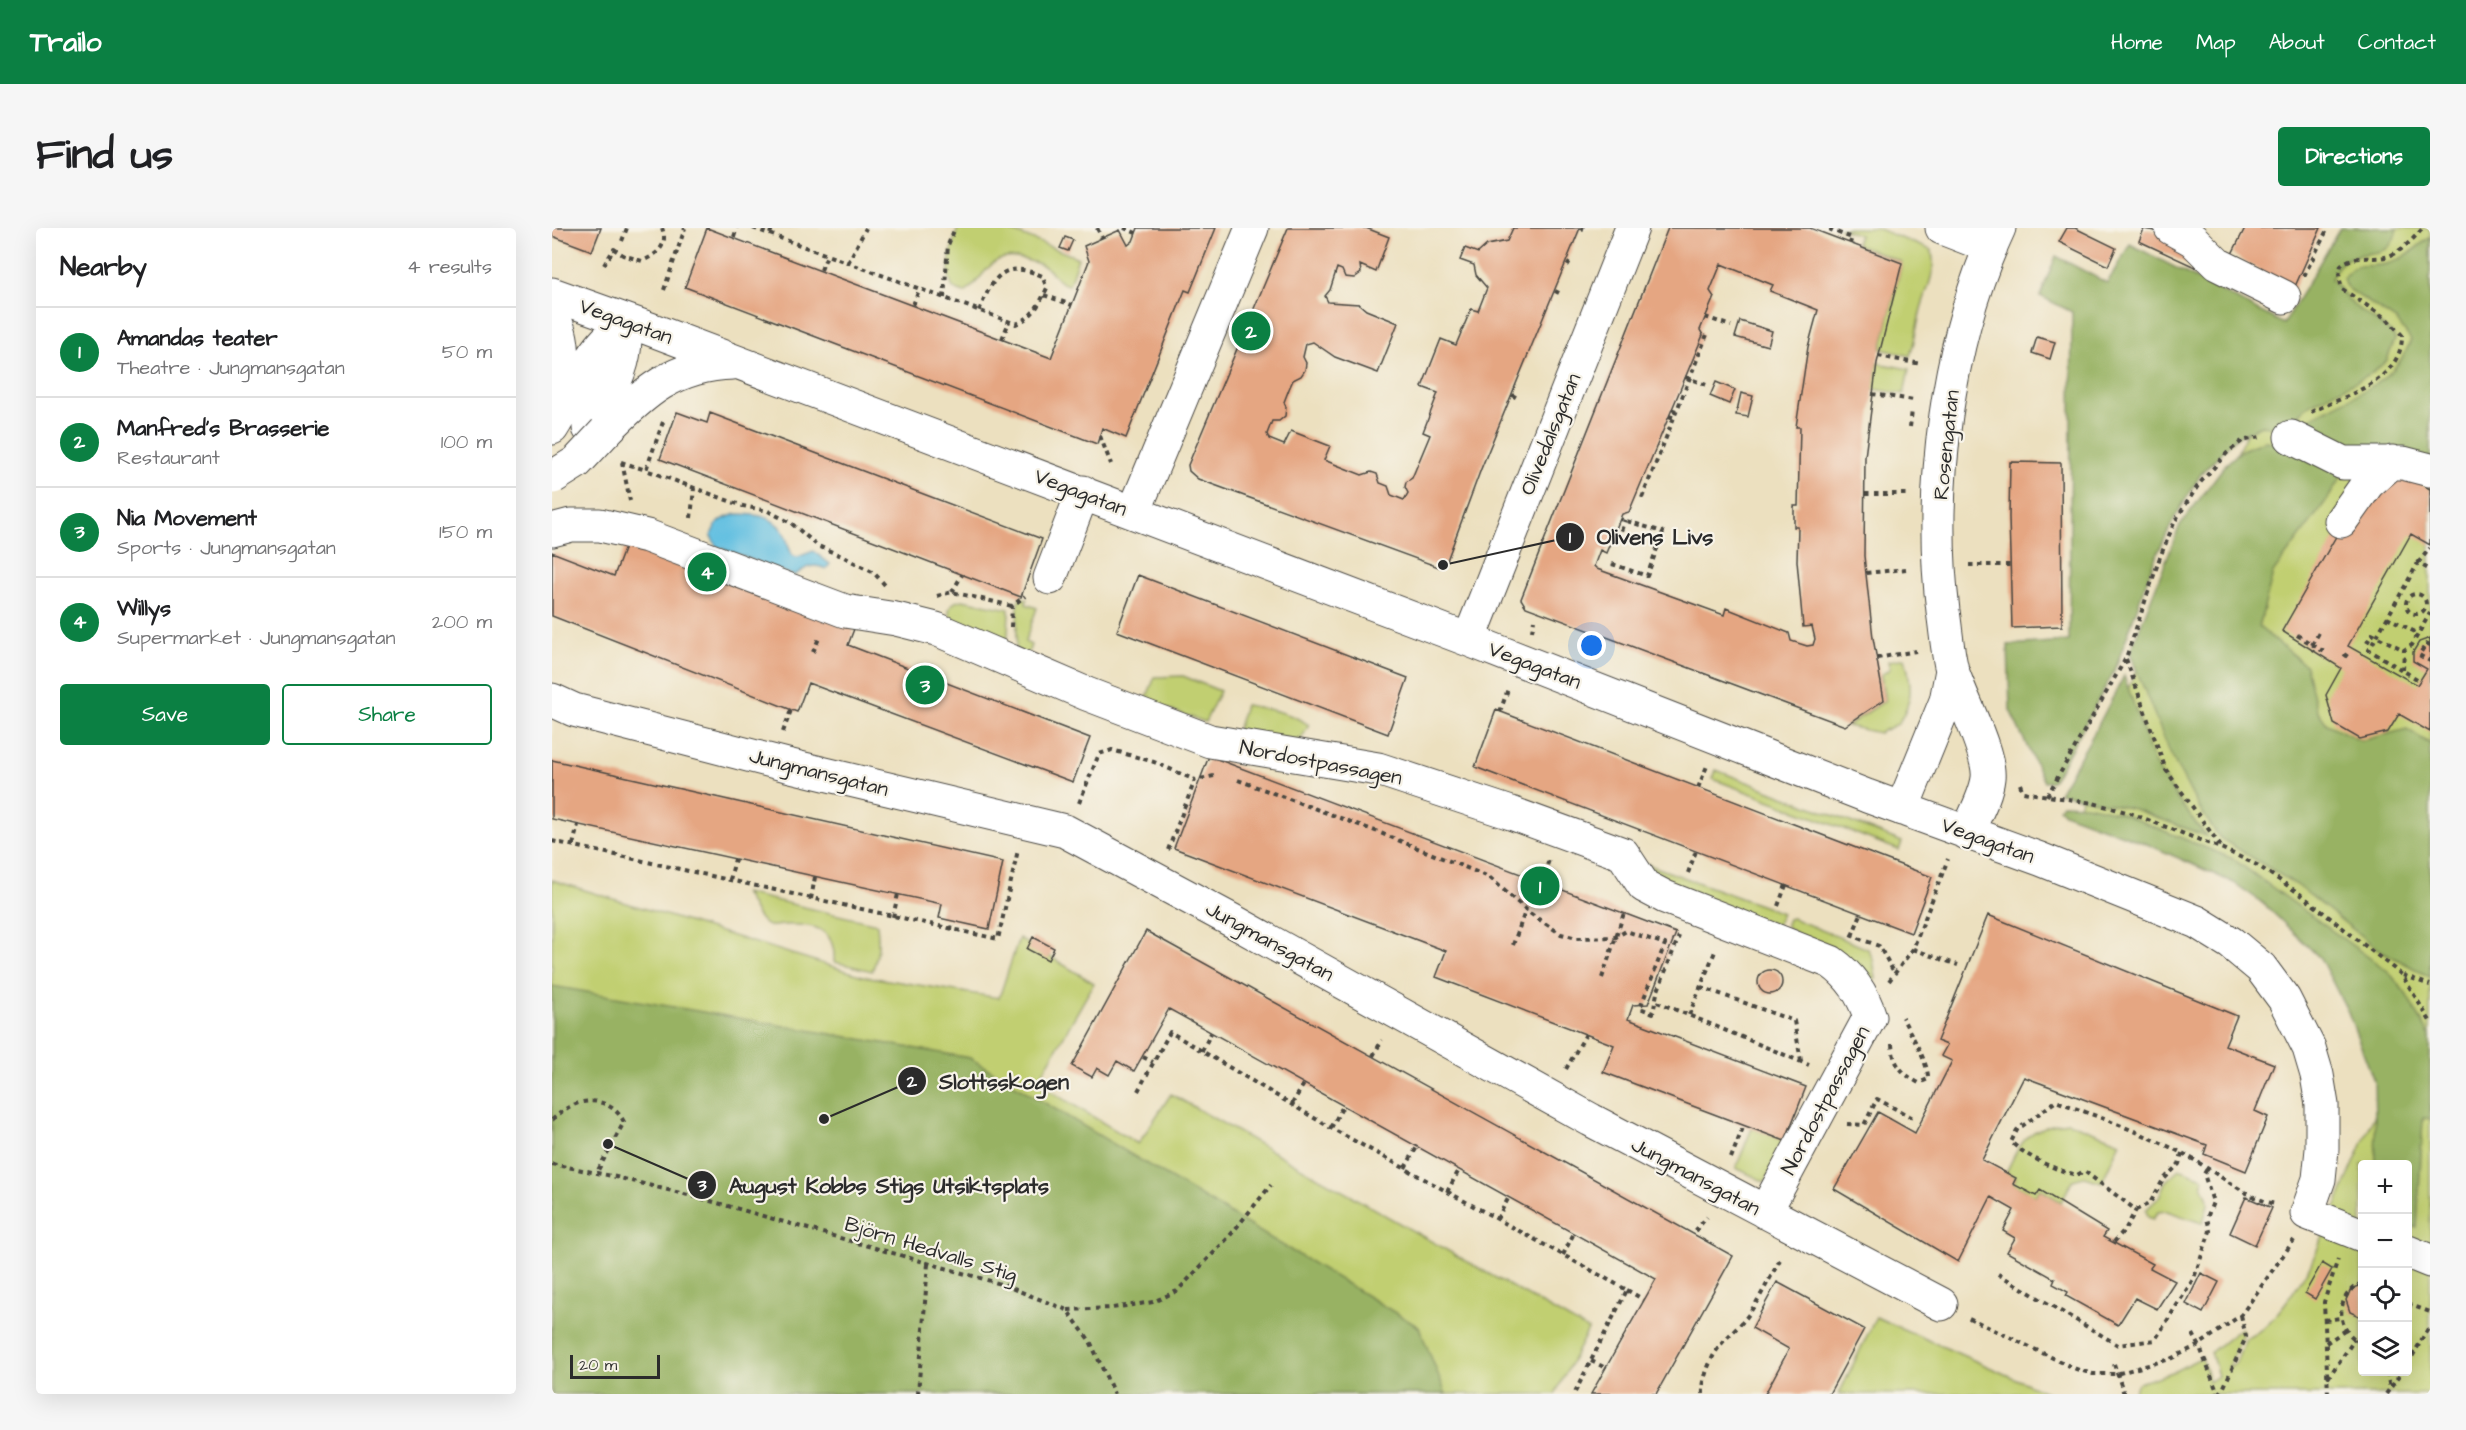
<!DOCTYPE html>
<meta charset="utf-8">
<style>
body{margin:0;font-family:"Architects Daughter",sans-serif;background:#f6f6f6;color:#202124}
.controls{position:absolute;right:18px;bottom:18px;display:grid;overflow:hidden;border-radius:6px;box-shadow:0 6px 24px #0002}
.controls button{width:54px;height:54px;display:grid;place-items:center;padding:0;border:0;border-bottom:2px solid #e0e0e0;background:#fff;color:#202124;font:30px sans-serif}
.scale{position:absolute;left:18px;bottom:15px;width:90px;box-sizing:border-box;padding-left:6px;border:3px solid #2b2b2b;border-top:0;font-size:16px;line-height:21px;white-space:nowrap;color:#2b2b2b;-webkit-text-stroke:4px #f7f3e8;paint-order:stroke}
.you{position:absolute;left:1040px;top:418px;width:21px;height:21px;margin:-15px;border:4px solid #fff;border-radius:50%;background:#1a73e8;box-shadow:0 0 0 9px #1a73e833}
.badge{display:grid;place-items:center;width:39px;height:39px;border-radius:50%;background:#0b8043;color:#fff;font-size:20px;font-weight:700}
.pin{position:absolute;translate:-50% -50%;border:3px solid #fff;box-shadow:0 2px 6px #0006}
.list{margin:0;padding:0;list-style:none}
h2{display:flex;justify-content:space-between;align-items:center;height:78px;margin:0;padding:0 24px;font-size:26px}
h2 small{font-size:20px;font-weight:400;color:#757577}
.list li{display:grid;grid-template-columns:39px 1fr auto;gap:18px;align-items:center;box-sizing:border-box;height:90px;padding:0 24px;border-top:2px solid #e0e0e0}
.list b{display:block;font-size:22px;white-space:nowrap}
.list p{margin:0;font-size:20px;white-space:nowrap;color:#757577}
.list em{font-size:20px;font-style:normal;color:#757577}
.actions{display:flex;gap:12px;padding:18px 24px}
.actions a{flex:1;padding:14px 0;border:2px solid #0b8043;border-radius:6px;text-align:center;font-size:21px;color:#0b8043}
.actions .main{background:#0b8043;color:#fff}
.icon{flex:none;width:33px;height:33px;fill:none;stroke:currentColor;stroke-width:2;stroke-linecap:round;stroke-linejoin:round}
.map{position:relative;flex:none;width:1878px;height:1166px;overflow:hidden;border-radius:6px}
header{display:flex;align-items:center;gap:36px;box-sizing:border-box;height:84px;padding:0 30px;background:#0b8043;color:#fff}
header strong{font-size:28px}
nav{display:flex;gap:33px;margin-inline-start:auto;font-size:21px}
.intro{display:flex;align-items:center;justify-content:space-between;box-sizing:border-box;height:144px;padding:0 36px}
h1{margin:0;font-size:42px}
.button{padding:15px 27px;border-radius:6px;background:#0b8043;color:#fff;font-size:21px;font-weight:700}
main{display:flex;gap:36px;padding:0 36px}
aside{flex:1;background:#fff;border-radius:6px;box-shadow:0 6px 24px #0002}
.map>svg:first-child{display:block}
</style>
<header>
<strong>Trailo</strong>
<nav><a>Home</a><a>Map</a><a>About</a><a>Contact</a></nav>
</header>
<div class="intro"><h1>Find us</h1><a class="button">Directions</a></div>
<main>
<aside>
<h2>Nearby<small>4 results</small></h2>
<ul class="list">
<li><span class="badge">1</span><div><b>Amandas teater</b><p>Theatre · Jungmansgatan</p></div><em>50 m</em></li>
<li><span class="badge">2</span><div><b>Manfred's Brasserie</b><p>Restaurant</p></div><em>100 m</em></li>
<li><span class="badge">3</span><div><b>Nia Movement</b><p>Sports · Jungmansgatan</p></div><em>150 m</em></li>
<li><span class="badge">4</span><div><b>Willys</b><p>Supermarket · Jungmansgatan</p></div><em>200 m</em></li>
</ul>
<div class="actions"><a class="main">Save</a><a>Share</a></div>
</aside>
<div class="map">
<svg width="1878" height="1166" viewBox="0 0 1878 1166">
<rect width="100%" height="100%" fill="#f7f3e8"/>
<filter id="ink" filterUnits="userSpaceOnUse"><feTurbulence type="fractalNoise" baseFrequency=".0167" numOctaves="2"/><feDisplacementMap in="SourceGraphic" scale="12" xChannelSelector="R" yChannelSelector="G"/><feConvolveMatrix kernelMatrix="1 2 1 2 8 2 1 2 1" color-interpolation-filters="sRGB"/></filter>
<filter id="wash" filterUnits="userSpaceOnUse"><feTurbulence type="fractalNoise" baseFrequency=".008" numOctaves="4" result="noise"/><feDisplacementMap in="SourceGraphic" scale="24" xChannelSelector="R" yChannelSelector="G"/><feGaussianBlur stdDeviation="1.35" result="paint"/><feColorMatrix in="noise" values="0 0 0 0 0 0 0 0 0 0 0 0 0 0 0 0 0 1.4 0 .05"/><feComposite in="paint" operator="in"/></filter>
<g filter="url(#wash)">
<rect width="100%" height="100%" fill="#ece0bf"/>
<!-- green -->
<path fill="#c1cf71" stroke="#767d4e" stroke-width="1.5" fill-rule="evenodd" d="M406,0H452L526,30L517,57C503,55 504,45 492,38C487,35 479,34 474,32C437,21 436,47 413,65C408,63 402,63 400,58C392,44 401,14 406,0Z
M1287,0H1324L1379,22C1386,41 1374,63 1369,81C1365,97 1363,113 1358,128L1329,121L1350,34L1304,16L1307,7Z
M1801,0H1878V1166H1581L1586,1155L1623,1143L1650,1129L1657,1154L1666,1148L1659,1124L1689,1100L1691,1104L1676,1140L1684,1134L1694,1110C1719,1102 1745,1059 1759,1036L1849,825L1798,749L1685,654L1526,579L1605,393L1719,154ZM1810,936H1856V1144H1810Z
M1325,135L1357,141L1352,166L1321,161Z
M468,369L475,371L474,376L485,380L473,414L479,417L475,429L464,424L466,375Z
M410,372L457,381L456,407L453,416L399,391C394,381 399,374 410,372Z
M1353,430C1360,458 1362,471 1346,496L1327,505L1295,498L1333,473L1329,447L1338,441L1336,433Z
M631,448L668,463L653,494L593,473L603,449Z
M693,477C716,481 738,484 757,497L748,513L685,503Z
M1164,542L1350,614L1347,622L1161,551Z
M1092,635L1230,685L1225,697L1118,663Z
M0,652L311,748L447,770L467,710L542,755L485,855L586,916L619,866L1036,1102L1003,1166H0Z
M192,665L325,696C327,714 327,727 320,743L282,734C284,698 260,696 231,697C228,697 221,699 217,698C207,696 198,673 192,665Z
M1240,690L1316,721L1321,731L1324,751L1318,753L1237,701L1234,696L1236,691Z
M1516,894L1568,914L1550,954L1532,949L1521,952L1509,974L1488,961L1483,968L1461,956L1464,950L1454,945C1470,910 1477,899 1516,894Z
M1200,900L1233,913L1213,954L1184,940Z
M1627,941L1651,950L1650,959C1660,973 1656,980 1650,995L1615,983L1606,984L1601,991L1596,989L1594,982L1607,969L1613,954Z
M1324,1089L1498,1166H1287Z"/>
<!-- forest -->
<path fill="#98b263" stroke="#626e47" stroke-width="1.5" d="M1788,0H1845C1838,45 1798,6 1779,51L1801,77L1840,105L1843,111L1835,132L1822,144L1759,176L1749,183L1735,201L1709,197L1682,211L1649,246L1623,289L1601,335L1563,442L1508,541L1500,553L1492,554L1458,482L1456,417L1517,413L1520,84L1488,68L1504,28L1555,55L1578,16L1732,96Z
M1878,9V232L1819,227L1748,202C1753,191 1763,187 1774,182C1810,162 1843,155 1859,112L1845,93L1798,62L1793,57L1791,50C1805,31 1815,41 1834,36C1851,32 1864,20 1878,9Z
M1712,213L1733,215L1792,244L1777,269L1721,345L1707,399L1754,438L1765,482L1775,496L1809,513L1855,501L1878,516V749L1826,721L1745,657L1668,610L1647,580L1618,525L1582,436L1578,424L1628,297L1673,237L1690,222Z
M1572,448L1602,535L1626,572L1654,608L1582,581L1507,565L1542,505Z
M1510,576L1534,577L1566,584L1681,631L1837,744L1854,766L1878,808V891L1871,890L1865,1000L1856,997V936H1824L1822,853L1796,784L1768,730L1711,675L1682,655L1595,616L1512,585L1507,580Z
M0,758L418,830L867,1099L894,1166H0Z"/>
<!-- water -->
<path fill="#63c0e1" stroke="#477686" stroke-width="1.5" d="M184,286C206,286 225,288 234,309C236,316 237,322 241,328L246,329L261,323L278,336L274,341C261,334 253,340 242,348L164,318L159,308C163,294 171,290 184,286Z"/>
<g id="blocks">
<!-- building -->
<path fill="#e5a682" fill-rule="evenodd" d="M0,0H49L40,23L0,8Z
M155,0L499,130L537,33L532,18L568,2L576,17L581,13L586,0H664L638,64L633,62L574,210L550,200L545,216L133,59Z
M736,0H814L837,9L824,44L808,37L809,45L802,50L793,49L790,42L785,40L778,62L773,68L776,74L807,76L814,82L846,95L826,145L783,129L761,114L754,116L751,129L754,135L753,142L749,148L741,152L737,161L732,174L734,179L733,188L727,193H720L715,206L717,211L732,217L739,203L778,218L772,232L810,247L819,244L825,246L828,255L836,258L839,267L852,272L856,265L853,259L854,254L860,250L878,207L871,204L886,165L870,159L889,111L904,117L919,81L926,83L935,60L924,47L922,37L908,32L913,20L926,25L935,17L955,13L961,0H1028L929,241L894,335L889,340L646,251L637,243L636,237Z
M1116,0H1258L1350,35L1325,135L1313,229L1312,328L1321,410L1332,472L1293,498L974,379L969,371ZM1169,36L1221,57L1218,63L1266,82L1256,119L1244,199H1248L1246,278H1242V299H1246L1245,333L1251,399L1260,398L1263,411L1261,417L1255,418L1239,413L1237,405L1174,380L1172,387L1045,341L1042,338L1048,322L1054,325L1070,286L1077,284L1151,107L1148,102L1162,69L1158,63Z
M1515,0H1523L1564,20L1556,38L1507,14Z
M1693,0H1769L1741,63L1680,26Z
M1592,1L1608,4L1650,30L1645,40L1587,13Z
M513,9L521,12L516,23L508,20Z
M1188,93L1220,103L1216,118L1183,109Z
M1485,109L1503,114L1498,131L1480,125Z
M1164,154L1183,162L1177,176L1158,168Z
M1189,165L1201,168L1196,189L1184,187Z
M125,184L155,195L158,185L490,311L469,369L108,231Z
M1458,234L1509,235L1510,398L1460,400L1457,289Z
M1851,246L1878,261V317L1859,306L1796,418L1865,457L1875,441L1861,433V424L1867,414L1878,410V504L1847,486L1836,504L1808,511L1782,496L1774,467L1789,440L1730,403L1790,298L1801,304L1832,250Z
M75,314L302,401L296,417L538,510L521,554L256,455L245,484L0,388V324L62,348Z
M586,347L856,450L836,506L565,403Z
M944,482L1380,649L1359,705L923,539Z
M657,528L1124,705L1096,776L1081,777L1076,791L1254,859L1233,913L1051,844L1062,817L884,749L894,723L622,620Z
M0,532L451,634L437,701L387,690L390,676L0,591Z
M1436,687L1685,788L1673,817L1722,836L1703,883L1716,889L1694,943L1652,926L1655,917L1472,849L1430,932L1464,950L1461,956L1484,968L1488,962L1555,1003L1551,1009L1601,1036L1598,1040L1623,1053L1605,1081L1583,1070L1566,1097L1514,1068L1516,1064L1501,1056L1503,1051L1455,1024L1463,1010L1451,1003L1462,982L1439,969L1406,1034L1282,961L1326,884L1363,905L1400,833L1389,828L1395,817L1385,813Z
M594,703L1181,1028L1104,1166H1039L1104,1051L617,781L582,843L565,833L557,847L545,840L540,849L520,838Z
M481,709L502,720L496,732L475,721Z
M1206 754a12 12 0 1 1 24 0a12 12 0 1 1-24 0Z
M1694,969L1720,980L1703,1017L1678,1005Z
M1770,1035L1780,1041L1763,1071L1753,1065Z
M1649,1045L1667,1054L1651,1085L1634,1076Z
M1225,1054L1312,1101L1277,1166H1213L1237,1121L1200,1100Z
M1810,1057V1089H1809L1798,1084L1794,1072L1799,1061Z"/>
</g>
</g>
<g filter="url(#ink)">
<use href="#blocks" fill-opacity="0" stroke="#484641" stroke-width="1.5"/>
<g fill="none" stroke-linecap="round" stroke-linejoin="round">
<!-- minor casing -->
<g stroke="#484641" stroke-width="35">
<path id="minor" d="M1390,0L1439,19
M1619,0L1641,12L1665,36L1732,69
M0,66L98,101L917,412L1315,568L1488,631L1645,694L1679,715L1709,740L1732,771L1757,820L1765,847L1770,877V921L1767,951L1755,985L1810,1007
M0,87C17,114 10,153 1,181
M0,200C16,176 41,117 65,104C72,101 80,99 88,98
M37,200C56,168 83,128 69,91
M53,204C92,164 122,137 181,135
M1739,209L1791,235H1851L1878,242
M582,284L700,0
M1789,293L1816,255L1840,234
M0,302L19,297H48L95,308L293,383L344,391L384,401L535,466L658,513L826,541L959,585L1071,626L1092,658L1113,669L1279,734C1299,748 1311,766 1318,789L1213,984
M498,350L531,264
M917,412L1080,0
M0,472L22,482L235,537L513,603L681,693L1039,892L1389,1076
M1350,581L1394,473L1400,442
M1415,605C1422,588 1434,568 1436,550C1439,526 1408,468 1400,442C1395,423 1394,402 1391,383C1376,261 1395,112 1447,0
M1856,1024L1878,1033"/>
</g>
<!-- path -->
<path stroke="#484641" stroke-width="4" stroke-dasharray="4.5 4.5" stroke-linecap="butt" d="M201,0L464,96C481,89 487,77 495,60L490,48C451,31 441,49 427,83
M545,0L550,10
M572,0L584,5
M1029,0L1032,1
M1280,0L1279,2L1300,10L1298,15
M218,6L220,0
M182,9L185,0
M70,13L75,0
M296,35L314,0
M1015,35L1018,37
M52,37L62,21L71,27L90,33C105,27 117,17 110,0
M269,42L275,27
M1752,48L1776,0
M112,62L133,0
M1003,63L1007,65
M492,67L520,77
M392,70L396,17L403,0
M361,77L367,62
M1153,89L1179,98
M450,111L457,94
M1326,128L1369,136
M1133,149L1157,158
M1320,166L1362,172
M960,167L965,170
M1759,184C1792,168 1851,153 1850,107L1835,91L1790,61L1787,48L1789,37C1804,25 1820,33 1837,28C1850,23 1862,10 1871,0
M1117,188L1119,189L1121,182L1124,183
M111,194L94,242L191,278L216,283L239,295L266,318L292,329L322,345L333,357
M1358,199L1360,182
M548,208L559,236
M69,234L94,242
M70,234L78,273
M1313,266H1354
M1090,270L1156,104
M139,290L142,260
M1066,311L1073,292
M1866,335L1878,320
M1060,336L1095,348L1111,304L1068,291
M1417,337H1458
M1314,345L1354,341
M400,364L410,347
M1854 376a10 10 0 1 1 20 0a10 10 0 1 1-20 0Z
M385,368L400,364L460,378
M1835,389L1865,405
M459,399L460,378L473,368
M980,403L982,392
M1745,407L1774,425
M1815,415L1820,406L1852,422
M1760,417L1768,403
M1878,418L1874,416L1867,427L1878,433
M261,424L268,408
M1792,426L1796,429
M1325,430L1364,423
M1574,431L1614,542L1670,620
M1851,442L1852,422L1860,417L1878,385
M377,449L380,432
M1865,451L1817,422L1866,335L1878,342
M948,484L956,461
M231,504L239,482
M686,552L826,604L937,649L979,686L1009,706L1025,710L1064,709L1074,703L1113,716L1088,780L1101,785L1105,765L1127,708
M1468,556L1471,564L1541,575L1578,585L1671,621L1705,637L1748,666L1850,747L1878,793
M1146,560L1155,538
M1495,568L1574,430L1608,329L1623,293L1647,256L1675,225L1690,213L1708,209
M527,575L547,526L560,522L602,534L643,552
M0,613L446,711L466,622
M21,617L26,597
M616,622L643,552L662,548
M1136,645L1144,623
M178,652L183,631
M989,654L997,632
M259,671L263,649
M1226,678L1234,657
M341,689L346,666
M399,702L400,693
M1298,707L1327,718L1342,744
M1300,708L1309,686
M961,717L974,681
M1361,721L1406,737
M1851,747L1878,757
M1050,750L1073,682
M1337,753L1361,721L1396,631
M1149,759L1242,793L1249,833
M1105,774L1257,837
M1137,787L1164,721
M1340,816C1341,836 1350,846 1367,855L1376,851C1377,835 1358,805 1350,789
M650,823L659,805
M821,828L830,812
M591,829L601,834
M1014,841L1034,806
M586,863L618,804L779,900L1075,1062L1022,1166
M740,876L752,856
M0,892C6,887 12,881 19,878C39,868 62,874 72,894L45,944
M1295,896L1312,897L1325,871L1361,890
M779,900L791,878
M1630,925L1627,936L1611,952L1598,975L1584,982L1532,943L1525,947C1503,942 1475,929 1459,914L1465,902L1504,873C1547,889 1591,905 1632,926C1657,939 1698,973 1724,976
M1179,930L1192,897
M0,936L60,948L148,970L449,1056L515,1082L538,1113L562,1166
M853,940L865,919
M895,964L907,942
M945,991L957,969
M1143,1003L1155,989
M1562,1014L1574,1000L1584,982
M1011,1027L1022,1005
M1446,1046L1566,1117L1603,1112L1642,1050L1658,1003L1655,990L1661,974L1652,946L1656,939
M1810,1055C1783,1066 1782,1103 1810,1115
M1075,1062L1092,1072
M1856,1076L1878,1084
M516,1082L560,1080L601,1074L625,1063L676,1010L719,957
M1417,1090L1524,1141L1541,1146H1564L1618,1131L1647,1117L1689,1087L1742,1012
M1773,1092L1789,1090
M1641,1106L1647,1117L1666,1166
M1774,1115L1794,1102
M1039,1133L1054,1140
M1562,1136L1572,1166
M1856,1136L1878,1097
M1835,1144L1838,1161
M1776,1150L1803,1111
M366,1166L376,1035
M1151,1166C1150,1149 1160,1126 1171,1114C1180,1104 1189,1097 1197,1086C1209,1068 1219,1048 1230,1028
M1667,1166L1671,1161L1694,1109L1689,1087
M1776,1166L1772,1074L1786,1031
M1834,1166L1850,1144"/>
<!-- minor -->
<use href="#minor" stroke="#fff" stroke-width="33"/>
<!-- minor-bridge casing -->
<g stroke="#484641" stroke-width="35" stroke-linecap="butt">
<path id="minor-bridge" d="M1,249L25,234L53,204"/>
</g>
<!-- minor-bridge -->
<use href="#minor-bridge" stroke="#fff" stroke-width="33"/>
</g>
</g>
<g text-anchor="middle" stroke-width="4.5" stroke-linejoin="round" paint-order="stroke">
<!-- street labels -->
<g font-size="21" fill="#2b2b2b" stroke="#f7f3e8">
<text transform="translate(74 93) rotate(20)" y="7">Vegagatan</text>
<text transform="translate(998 206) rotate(-68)" y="7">Olivedalsgatan</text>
<text transform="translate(1394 217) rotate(-84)" y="7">Rosengatan</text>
<text transform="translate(529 264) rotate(21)" y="7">Vegagatan</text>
<text transform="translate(983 437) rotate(21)" y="7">Vegagatan</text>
<text transform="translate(769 534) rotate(11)" y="7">Nordostpassagen</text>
<text transform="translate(267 544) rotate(14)" y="7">Jungmansgatan</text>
<text transform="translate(1436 612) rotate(20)" y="7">Vegagatan</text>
<text transform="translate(718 713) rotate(29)" y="7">Jungmansgatan</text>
<text transform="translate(1273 872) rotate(-62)" y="7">Nordostpassagen</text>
<text transform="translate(1144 948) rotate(28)" y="7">Jungmansgatan</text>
<text transform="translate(379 1021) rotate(17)" y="7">Björn Hedvalls Stig</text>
</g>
</g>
<!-- callouts -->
<path fill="none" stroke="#2b2b2b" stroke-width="2" d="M891 337L1018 309M272 891L360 853M56 916L150 957"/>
<g fill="#2b2b2b" stroke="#f7f3e8" stroke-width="2">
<circle cx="891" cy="337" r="6"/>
<circle cx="272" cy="891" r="6"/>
<circle cx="56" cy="916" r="6"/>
<circle cx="1018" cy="309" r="15"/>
<circle cx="360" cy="853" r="15"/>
<circle cx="150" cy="957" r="15"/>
</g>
<g font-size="18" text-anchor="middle" font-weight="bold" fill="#fff">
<text x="1018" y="315">1</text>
<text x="360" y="859">2</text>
<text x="150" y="963">3</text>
</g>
<g font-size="22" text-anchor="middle" font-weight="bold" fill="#2b2b2b" stroke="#f7f3e8" stroke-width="4.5" stroke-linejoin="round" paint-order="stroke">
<text x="1103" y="316">Olivens Livs</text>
<text x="452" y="861">Slottsskogen</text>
<text x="337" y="965">August Kobbs Stigs Utsiktsplats</text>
</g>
</svg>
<div class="controls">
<button>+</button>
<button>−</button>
<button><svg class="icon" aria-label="locate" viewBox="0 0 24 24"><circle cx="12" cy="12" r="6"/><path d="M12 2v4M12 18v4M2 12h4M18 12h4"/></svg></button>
<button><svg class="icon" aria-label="layers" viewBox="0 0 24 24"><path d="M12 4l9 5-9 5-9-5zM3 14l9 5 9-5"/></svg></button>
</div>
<div class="scale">20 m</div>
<div class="you"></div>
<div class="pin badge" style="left:988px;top:658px">1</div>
<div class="pin badge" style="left:699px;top:103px">2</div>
<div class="pin badge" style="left:373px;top:457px">3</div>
<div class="pin badge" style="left:155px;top:344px">4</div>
</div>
</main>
